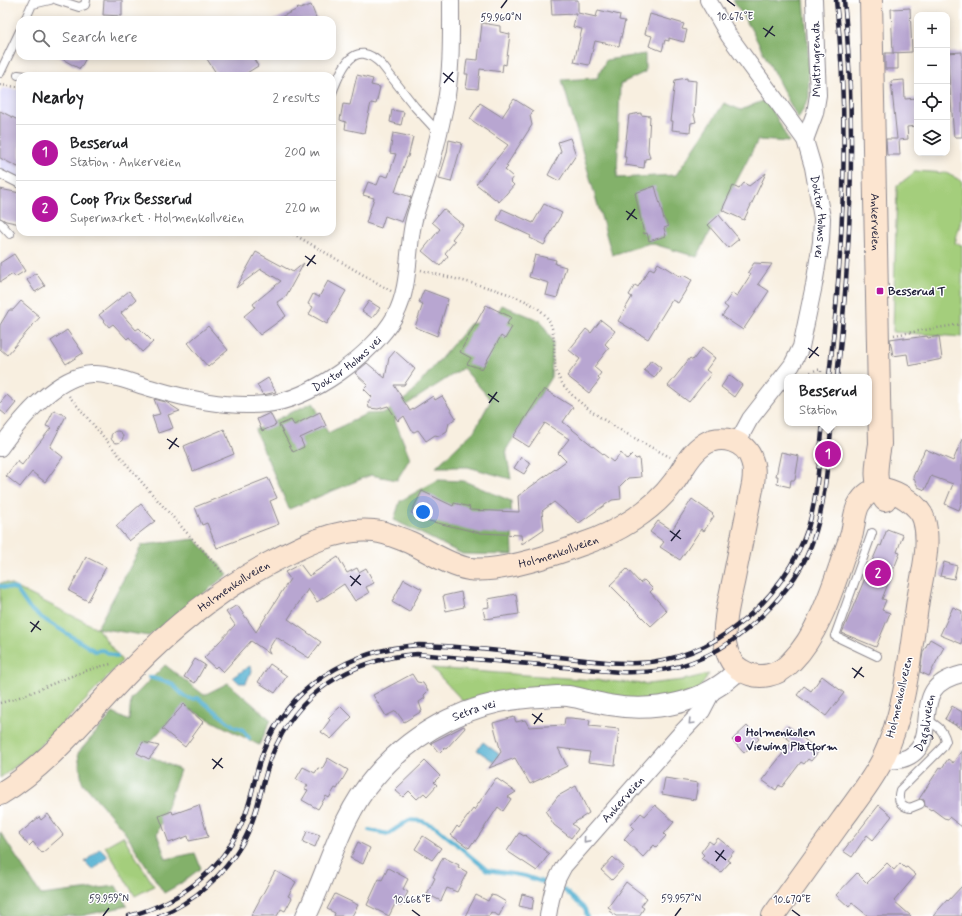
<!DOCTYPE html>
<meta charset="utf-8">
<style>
body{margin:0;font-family:Mynerve,sans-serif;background:#f6f6f6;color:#202124}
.controls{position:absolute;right:12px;top:12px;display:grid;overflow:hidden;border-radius:8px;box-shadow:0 2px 10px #0003}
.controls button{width:36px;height:36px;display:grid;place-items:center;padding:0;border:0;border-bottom:1px solid #e0e0e0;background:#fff;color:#202124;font:20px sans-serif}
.you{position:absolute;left:423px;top:512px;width:14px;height:14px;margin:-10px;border:3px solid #fff;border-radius:50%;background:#1a73e8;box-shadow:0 0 0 6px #1a73e833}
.badge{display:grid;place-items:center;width:26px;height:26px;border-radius:50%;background:#b5179e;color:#fff;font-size:13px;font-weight:700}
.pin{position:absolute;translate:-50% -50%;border:2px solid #fff;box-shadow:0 1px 4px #0006}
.popup{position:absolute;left:784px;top:374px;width:88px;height:52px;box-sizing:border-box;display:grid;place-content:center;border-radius:8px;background:#fff;filter:drop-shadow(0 1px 3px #0005);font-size:13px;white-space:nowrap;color:#757577}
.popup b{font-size:15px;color:#202124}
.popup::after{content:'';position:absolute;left:50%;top:100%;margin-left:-8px;border:8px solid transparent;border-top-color:#fff}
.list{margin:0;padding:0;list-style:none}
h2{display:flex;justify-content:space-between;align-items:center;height:52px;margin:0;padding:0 16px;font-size:17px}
h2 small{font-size:13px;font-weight:400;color:#757577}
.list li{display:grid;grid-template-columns:26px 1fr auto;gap:12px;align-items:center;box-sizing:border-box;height:56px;padding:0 16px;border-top:1px solid #e0e0e0}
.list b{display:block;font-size:15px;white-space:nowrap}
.list p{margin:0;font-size:13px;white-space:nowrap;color:#757577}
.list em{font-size:13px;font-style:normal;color:#757577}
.icon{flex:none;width:22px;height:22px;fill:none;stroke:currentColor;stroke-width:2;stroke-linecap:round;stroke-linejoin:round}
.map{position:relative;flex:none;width:962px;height:916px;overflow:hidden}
.search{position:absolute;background:#fff;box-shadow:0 2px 10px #0003;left:16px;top:16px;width:320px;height:44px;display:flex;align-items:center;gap:10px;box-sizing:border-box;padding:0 14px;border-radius:12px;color:#757577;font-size:15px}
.panel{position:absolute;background:#fff;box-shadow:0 2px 10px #0003;left:16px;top:72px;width:320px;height:164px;border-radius:12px}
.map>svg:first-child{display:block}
</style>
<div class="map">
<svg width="962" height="916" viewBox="0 0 962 916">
<rect width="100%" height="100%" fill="#fff"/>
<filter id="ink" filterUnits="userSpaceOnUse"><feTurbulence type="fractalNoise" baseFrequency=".025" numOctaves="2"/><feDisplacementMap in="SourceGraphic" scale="8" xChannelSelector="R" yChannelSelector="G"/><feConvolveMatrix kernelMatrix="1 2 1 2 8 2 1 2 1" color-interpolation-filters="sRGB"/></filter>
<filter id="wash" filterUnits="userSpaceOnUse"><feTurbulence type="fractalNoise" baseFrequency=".012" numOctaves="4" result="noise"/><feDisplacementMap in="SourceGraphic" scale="16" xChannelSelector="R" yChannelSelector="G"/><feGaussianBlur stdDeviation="0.9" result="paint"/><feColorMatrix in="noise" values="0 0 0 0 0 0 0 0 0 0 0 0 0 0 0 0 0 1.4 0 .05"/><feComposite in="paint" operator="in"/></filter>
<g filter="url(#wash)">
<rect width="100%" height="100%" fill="#f8efe0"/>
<!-- built -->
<path fill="#d9d6f7" d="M2,88L20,90V179L0,169V92Z"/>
<!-- green -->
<path fill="#a4ce7b" stroke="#63785b" d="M916,171L946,173L962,181V216L955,243L962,245V337L893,332L897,186Z
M0,583H7L97,628L122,661C84,702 46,745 0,778Z
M432,668L647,684L683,680L709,674L698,691L652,701L490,695L463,701Z
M123,836L154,886L135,896L105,846Z"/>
<!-- forest -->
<path fill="#83b16b" stroke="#526a53" d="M733,0H804L808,49L809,98L798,119L751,29Z
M645,54V72L620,84L617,178L676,175L724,103L741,110L767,99L789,142L758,140L697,257L650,243L612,255L562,80L597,78L606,60Z
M502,305L541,321L553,342L551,377L506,450L511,479L468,467H436L474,431L491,400L463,368L403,407L395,421L410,458L397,480L371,475L289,509L255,430L313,402L328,433L366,414L385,413L409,396L470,324L493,320Z
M438,480L464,481L511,501L513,555L462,554L394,520L400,501Z
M195,539L228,574L149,636L97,628L142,545Z
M165,665L204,695L228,683L271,720L259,745L183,706L141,752L180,770L157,834L166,859L195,853L201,868L180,884L164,893L122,828L82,782L78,753L113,713L129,721L131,699Z
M0,832L41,895L116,886L127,906L81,916H0Z"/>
<!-- water -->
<path fill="#53b0d1" stroke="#3a6986" d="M250,666L251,671L246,683H239L233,677Z
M483,742L499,754L494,762L477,750Z
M100,848L108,856L93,870L85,862Z"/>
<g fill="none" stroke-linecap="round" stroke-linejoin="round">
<!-- stream -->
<path stroke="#53b0d1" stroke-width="4" d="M0,586L16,589L29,608L42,618L95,651L102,650L117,657
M149,677C155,679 161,681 168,682C177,684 182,703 198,698L235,727L242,729L249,738
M369,830L388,834L409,820L422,821L436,827L487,870L525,876L545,883
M564,890L585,909L587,916"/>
</g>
<g id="blocks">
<!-- building -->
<path fill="#b8a6d1" d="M104,0H122V16L103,15Z
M551,0H578V13L596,17L598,10L620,15L619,20L625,21L619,46L595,41L589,65L574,62L582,29L573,27L576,14L552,15Z
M311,5L317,20H274L296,10L298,8L300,9Z
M910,8L912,52L893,53L891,9Z
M650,14L684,24L682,29L687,30L684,42L669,38V41L665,40L662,51L649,46L652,36L645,34Z
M482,23L500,26V32L510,34L506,65L503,64L502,72L480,69L478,89L466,88L468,74H465L467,59L478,60Z
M962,52V137H954L947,53Z
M885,53H898V69H885Z
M57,56H87L80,69Z
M205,56H252L258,66L242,76H218Z
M357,75L373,79L371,85L380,87L376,104L371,103L364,133L345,129L346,122L340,120L343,104L350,105Z
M687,78V80L696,81L694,115L696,122L691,123L690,132L672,130L673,121H670L675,80Z
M904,80L905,99L917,98V126L907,127L908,139L899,140L900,155H887L886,139H897L891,81Z
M514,99L533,111L530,116L532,125L506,166L508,167L505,170L513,177L510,181L514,185L499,202L476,184L508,145L470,119L480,103L502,117Z
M392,110L404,112L401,125L390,122Z
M0,111L20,121V168L0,158Z
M641,113V115L650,116L648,150L650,158L645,159L644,168L625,165L626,157H624L629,115Z
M393,133L413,137L408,157H407L395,192L411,197L402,222L385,216L381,228L366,223L374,198L363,195L368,182L377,185L381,175L388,177L396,154L390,153Z
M570,138L576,155L559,181L548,175L561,151L558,142Z
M449,140L462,143L451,182L439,179L447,153Z
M766,173L744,220L722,210L733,186L739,189L744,183L749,186Z
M655,186L664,219L669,226L664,228L666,236L649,241L647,233L644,234L635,193Z
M0,189L20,193V224L6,221L0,218Z
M544,204L562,213L544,245L530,238L531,236L497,220L502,209L533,223Z
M443,209L463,225L452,239L455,241L445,253L448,256L440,266L422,251L440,229L432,222Z
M719,215L739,239L728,248L708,225Z
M256,252L293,272L304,263L286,296L277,302L286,316L260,335L244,316L255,307L253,304L281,281L261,269L236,288Z
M14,254L25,271L15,277L13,274L0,282V263Z
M535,255L556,260L555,264L566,267L557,298L546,295L549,283L529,277Z
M658,263L681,277L683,275L692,280L678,303L672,300L648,339L618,321L632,297L629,295L635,285L638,287L650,268L654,270Z
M754,263L772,264L758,284L769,291L743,330L722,316L728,308L724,305L732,293L737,296L751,274L748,272Z
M36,273L45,286L35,292L27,280Z
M328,281L346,291L327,324L309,314L313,307L308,304L313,294L319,297Z
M424,290L448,299L437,336L415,327L423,304L419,302Z
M129,291L136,300L121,313L136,330L139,328L153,342L142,352L129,337L127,339L113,324L109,327L99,315Z
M21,301L40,317L7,355L0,349V325L9,310H13Z
M369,301L380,308L372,318L362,311Z
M486,305L511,317L507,324L512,327L505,339L501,336L482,369L467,364L471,358L460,352Z
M601,320L615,331L605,344L609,348L594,367L601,373L598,377L600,379L589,393L567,376L580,359L569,350L586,329L591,333Z
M208,326L228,350L208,367L188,343Z
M67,330L83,353L66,364L51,341Z
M927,336L928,338L939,336L942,359L909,366L907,354L893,356L890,339L904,337V339Z
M702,348L715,358L706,370L711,374L689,402L668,386L690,358L693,360Z
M395,351L415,369L404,385H394L410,411L433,396L435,400L442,396L456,418L449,423L447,431L439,436L435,435L426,441L418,430L414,432L412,431L404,416L398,421L388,406L378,409L369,408L368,402L372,397L364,389L368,385L355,373L367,363L385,378L389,358Z
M651,360L661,368L654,378L644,370Z
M729,375L742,385L734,397L721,387Z
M268,378L276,392L263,395L257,385Z
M544,389L573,407L563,422L613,462L621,453L627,460L632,455L636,459L639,458L641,477L628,478L620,486L621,499L612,500L579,523L554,502L542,511L544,529L522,544L521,535L480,533L429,521L411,513L422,491L453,506L454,503L470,507L469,510L519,512L518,496L566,461L558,453L569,439L545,423L529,447L513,437Z
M7,395L16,403L6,415L0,410V403Z
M154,399L166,402L180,411L168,415L173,428L158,433L152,416L160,414Z
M54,410L66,416L50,447L63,457L45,482L32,472L20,487L6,476L17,461L22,465L51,428L46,426Z
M320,412L326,426L300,438L304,447L293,452L279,425L291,420L294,425Z
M270,413L276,425L262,431L257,419Z
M224,429L234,454L193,471L184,446Z
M111 437a6 6 0 1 1 12 0a6 6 0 1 1-12 0Z
M962,439V501L959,510L945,504L953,484L931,476L925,490L918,487L913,477L925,449L953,461Z
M781,452L799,456L795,480H791L790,487L777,484L778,476H776Z
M521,457L531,463L524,474L514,468Z
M268,478L277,498L270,501L279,524L217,548L207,523L202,525L195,507Z
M692,499L713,514L712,515L714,516L704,531L701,529L680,560L660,547L664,542L650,532L658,521L672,530Z
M141,504L155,521L129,541L116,526Z
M887,529L903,535L897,552L900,553L882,599L886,600L882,610L890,613L876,647L842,633L879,545L881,546Z
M86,557L106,567L88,601L69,591Z
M338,557L347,573L357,568L359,572L366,568L374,583L366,587L369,593L355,601L344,584L317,602L308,589L288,619L321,642L309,658L276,637L268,650L270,654L251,641L223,672L217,666L215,668L204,658L235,625L226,612L237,605L256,632L290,579L285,572L300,564L309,576Z
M944,562L957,566L954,579L940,576Z
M627,569L640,583L644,580L653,589L650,592L667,611L651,626L610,585Z
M404,579L422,589L409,612L392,602Z
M461,592L464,607L446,611L443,596Z
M516,594L519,614L485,619L483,608L489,607L488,599Z
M953,607L962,611V644L940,635Z
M930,639L944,647L929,676L920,672L923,652Z
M195,659L205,665L195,683L184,677Z
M270,664L287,676L275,693L258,682Z
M412,674L417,682L423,683L428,691L424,695L425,698L419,702L422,711L404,722L396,711L386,716L373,695Z
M822,676L844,693L826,716L797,695L804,686L811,691Z
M184,704L203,722L185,747L162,729Z
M341,706L352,717L331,739L321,732L330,720L328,718Z
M952,706L962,712V729L945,719Z
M514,717L516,722L525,720L529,727L564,725L565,718H571L590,720L589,726L619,729L615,765L588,762L590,752L558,748L567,766L530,784L515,758L489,768L501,752L493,723Z
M464,726L465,728L446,749L444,748L439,753L431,743Z
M747,726L759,739L744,753L732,740Z
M788,726L819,751L811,761L808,759L804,764L801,762L782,787L779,785L776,790L762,780L792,742L782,734Z
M143,742L159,746L149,759L137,753Z
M962,750V827L949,817L948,819L944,818L932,809L931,810L925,806L924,800L919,799L940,767L942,768L948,759L953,763Z
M328,758L348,770L337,789L335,788L329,798L326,796L318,809L302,800L308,790L305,789L308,785L296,779L303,767L315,773L318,768L322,769Z
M425,761L440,776L434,782L437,785L427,796L424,793L417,799L409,791L403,797L395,790Z
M496,778L516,792L508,797L511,799L503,811L498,807L474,843L473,842L469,848L451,835L457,826L459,828L473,809L474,810Z
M665,778L698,783L695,800L662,794Z
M576,786L589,813L572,824L578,829L571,838L554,825L546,812L558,796Z
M199,805L208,837L189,841L188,836L169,843L159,816L172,811L173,814Z
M655,805L674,822L664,834L666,836L656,847L654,845L643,857L624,839L634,828L631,825L641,813L645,816Z
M879,805L892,816L873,840L867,835L852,857L843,851Z
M48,814L63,835L42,853L33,842L29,846L19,834L39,817L41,820Z
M307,831L320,835L315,847L303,842Z
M519,833L524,836L525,835L549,854L537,871L507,851Z
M423,836L441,848L432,860L415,849Z
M718,838L734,851L727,860L730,862L721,872L701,858L704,855L701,852L709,841L713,844Z
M358,842L370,848L363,864L350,858Z
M443,857L459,865L458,867L467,872L457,892L447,888L441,901L427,894L435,878L433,877Z
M613,857L624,867L612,880L601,870Z
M887,863L894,870L900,863L905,868L907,867L916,875L894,901L911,916H868L852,903L849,907L836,895L857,873L867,883Z
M388,868L408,879L403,889L408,892L401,905L396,902L389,916L367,905L379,879L382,880Z
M275,871L296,882L288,896L292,898L285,911L281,909L277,916H251Z
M626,882L647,898L641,906L644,908L639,916H616L609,911L611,909L608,907Z
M962,886V916H933L947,900L948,901Z
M335,894L358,905L352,916H334L335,913L327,909Z
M522,894L534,897L532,909L519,906Z
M476,895L488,901L491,895L496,896L506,902L499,916L491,912L489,916H465Z"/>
</g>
</g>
<g filter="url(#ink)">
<use href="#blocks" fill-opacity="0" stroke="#8d888e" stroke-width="1"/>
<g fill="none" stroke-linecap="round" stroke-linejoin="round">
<!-- service casing -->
<g stroke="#8d888e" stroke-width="10">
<path id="service" d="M57,0L79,7L85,5L86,0
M33,4L50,0
M25,20L34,0
M0,73L20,31
M18,75L25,76
M332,93C341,69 354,36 382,65L415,107L438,132
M0,174L20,184
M0,223L10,234
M872,533L835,636L877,656
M920,804L910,808C900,806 897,800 900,790L942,748L946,741C943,729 936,725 926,719"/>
</g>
<!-- minor casing -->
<g stroke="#8d888e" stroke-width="18">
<g id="minor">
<path id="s1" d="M708,0L729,36L805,140L813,167L822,218L821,242L814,285L801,347L792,365L750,419L737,443"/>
<path d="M805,140L815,113L818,95L814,0"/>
<path id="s2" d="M0,448C20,420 55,376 92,374C109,373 133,383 150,388C187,399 226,408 266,404C310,400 374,354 395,316C410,288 407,254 413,224C416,208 423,194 427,179C434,155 440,130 445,106C452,72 451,35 451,0"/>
<path id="s3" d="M882,760C903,763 921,756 925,732C929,702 925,683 962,674"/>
<path id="s4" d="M548,916C551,897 554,882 564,866L681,733L702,711L713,690"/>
</g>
</g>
<!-- tertiary casing -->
<g stroke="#8d888e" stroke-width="22">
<g id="tertiary">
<path id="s5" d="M306,916C329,870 340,817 374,778C416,728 476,699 541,697C549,697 559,695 568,696C582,698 596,703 609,705C654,713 707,703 739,669"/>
</g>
</g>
<!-- secondary casing -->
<g stroke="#8d888e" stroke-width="24">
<g id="secondary">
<path id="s6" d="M871,0L880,444C877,462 872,484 885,500"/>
<path id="s7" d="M0,794C52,763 90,711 132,669C172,628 218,591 268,564C300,547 337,527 374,531C386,532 398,538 409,542C429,551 448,565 469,569C500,573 553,555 583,544C616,533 653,511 674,482C683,470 689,454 703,445C720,433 746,440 752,461C755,469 754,477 753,484C747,514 741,543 735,573C731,595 723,619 725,643C727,654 731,665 741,670C758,681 779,676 792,661C816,637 830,596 841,564C844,554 849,544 852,533C854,524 854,515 858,506C863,496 873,487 884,489C898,492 920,505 924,520C931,544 922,575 918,600C910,653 906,712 882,761C871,782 856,801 842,820C819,852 796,884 773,916"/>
</g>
</g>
<!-- path -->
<path stroke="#8d888e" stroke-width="2.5" stroke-dasharray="1 3" stroke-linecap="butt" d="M0,85L18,87
M290,232L391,291
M421,270C451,279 519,291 541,311C561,328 550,352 557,373C567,405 641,442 670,457
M894,335L962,324
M804,377C809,373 814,369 821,370V372
M69,396L145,486L223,573
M0,703C39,693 73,671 112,664
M945,718L962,728"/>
<!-- service -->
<use href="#service" stroke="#fff" stroke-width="8"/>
<!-- minor -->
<use href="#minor" stroke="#fff" stroke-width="16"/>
<!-- tertiary -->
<use href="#tertiary" stroke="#fff" stroke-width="20"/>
<!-- secondary -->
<use href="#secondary" stroke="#fce5d0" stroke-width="22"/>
<!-- rail casing -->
<g stroke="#22223b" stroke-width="4.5">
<path id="rail" d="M829,377C843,253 850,125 836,0
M837,377C851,253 857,125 844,0
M129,916C181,902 226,868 245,815C253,795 255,772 263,752C288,686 351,649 419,645C469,646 519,654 569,658C592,661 615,664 638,663C715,660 784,599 808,528C818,495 819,457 823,423
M159,916C194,902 223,876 242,844C258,816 261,784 272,755C297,692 351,659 417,654L620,672C645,673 669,671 692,662C741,644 797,590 813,540C826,503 827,462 832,423"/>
</g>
<!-- rail -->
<use href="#rail" stroke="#fff" stroke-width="3" stroke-dasharray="9" stroke-linecap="butt"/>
</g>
<!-- one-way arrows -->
<defs><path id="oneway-chevron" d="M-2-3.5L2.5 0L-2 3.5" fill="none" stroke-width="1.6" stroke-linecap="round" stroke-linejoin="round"/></defs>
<g stroke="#9c9ca7">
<use href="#oneway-chevron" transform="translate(691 722) rotate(134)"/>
<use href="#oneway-chevron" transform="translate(586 840) rotate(131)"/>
</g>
</g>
<!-- ticks -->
<path fill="none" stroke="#22223b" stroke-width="1.5" d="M727,0L735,6M501,8L507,0M763,28L775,36M765,37L773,26M443,73L454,82M444,83L453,72M626,211L637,219M627,220L635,209M305,256L316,264M307,266L315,255M808,348L819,356M809,358L818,347M488,394L499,402M489,403L497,392M167,439L179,447M169,449L177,438M670,531L681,539M671,541L680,530M350,576L361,585M351,586L360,575M30,622L41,630M31,632L39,621M852,668L864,677M854,678L862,667M532,714L543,722M534,724L542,713M212,759L223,768M213,769L222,758M715,851L726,860M716,861L724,850M412,910L420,916M792,910L800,916M103,916L109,908M675,916L681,908"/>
<!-- markers -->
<g fill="#b5179e" stroke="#fff" stroke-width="1.5">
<rect x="876" y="287" width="8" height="8" rx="2"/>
<circle cx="738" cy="739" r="4"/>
</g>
<g text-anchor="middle" stroke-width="3" stroke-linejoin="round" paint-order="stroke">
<!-- street labels -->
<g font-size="12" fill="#22223b" stroke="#fff">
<text transform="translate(816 59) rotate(-91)" y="4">Midtstugrenda</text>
<text dy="4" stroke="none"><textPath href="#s1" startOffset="249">Doktor Holms vei</textPath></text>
<text dy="4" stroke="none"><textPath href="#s6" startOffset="222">Ankerveien</textPath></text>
<text dy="4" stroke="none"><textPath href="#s2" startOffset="391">Doktor Holms vei</textPath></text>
<text dy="4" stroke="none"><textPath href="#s7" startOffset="662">Holmenkollveien</textPath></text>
<text dy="4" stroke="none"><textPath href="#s7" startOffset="314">Holmenkollveien</textPath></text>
<text transform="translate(899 697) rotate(-77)" y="4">Holmenkollveien</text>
<text dy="4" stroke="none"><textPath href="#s5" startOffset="277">Setra vei</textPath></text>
<text dy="4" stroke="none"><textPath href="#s3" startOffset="67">Dagaliveien</textPath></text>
<text dy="4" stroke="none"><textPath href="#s4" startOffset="142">Ankerveien</textPath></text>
</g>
<!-- poi labels -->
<g font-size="12" font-weight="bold" fill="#22223b" stroke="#fff" text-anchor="start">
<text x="888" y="295">Besserud T</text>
<text x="746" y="736">Holmenkollen<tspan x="746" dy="14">Viewing Platform</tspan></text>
</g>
</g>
<g font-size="10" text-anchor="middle" fill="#22223b" stroke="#fff" stroke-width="3" stroke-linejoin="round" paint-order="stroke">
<text x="735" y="20">10.676°E</text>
<text x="501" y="21">59.960°N</text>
<text x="109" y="902">59.959°N</text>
<text x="681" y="902">59.957°N</text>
<text x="412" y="903">10.668°E</text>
<text x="792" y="903">10.670°E</text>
</g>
</svg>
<div class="controls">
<button>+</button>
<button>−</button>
<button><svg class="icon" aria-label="locate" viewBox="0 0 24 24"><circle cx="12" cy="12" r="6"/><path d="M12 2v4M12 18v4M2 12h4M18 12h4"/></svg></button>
<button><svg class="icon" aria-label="layers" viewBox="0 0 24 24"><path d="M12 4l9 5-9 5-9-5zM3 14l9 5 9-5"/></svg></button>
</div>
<div class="you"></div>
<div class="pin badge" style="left:828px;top:454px">1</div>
<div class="popup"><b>Besserud</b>Station</div>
<div class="pin badge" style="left:878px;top:573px">2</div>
<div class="search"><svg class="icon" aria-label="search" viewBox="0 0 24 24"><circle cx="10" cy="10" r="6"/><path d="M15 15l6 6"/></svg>Search here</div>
<section class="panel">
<h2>Nearby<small>2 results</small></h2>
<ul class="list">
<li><span class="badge">1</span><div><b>Besserud</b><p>Station · Ankerveien</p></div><em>200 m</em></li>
<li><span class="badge">2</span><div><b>Coop Prix Besserud</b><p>Supermarket · Holmenkollveien</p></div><em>220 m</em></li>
</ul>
</section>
</div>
